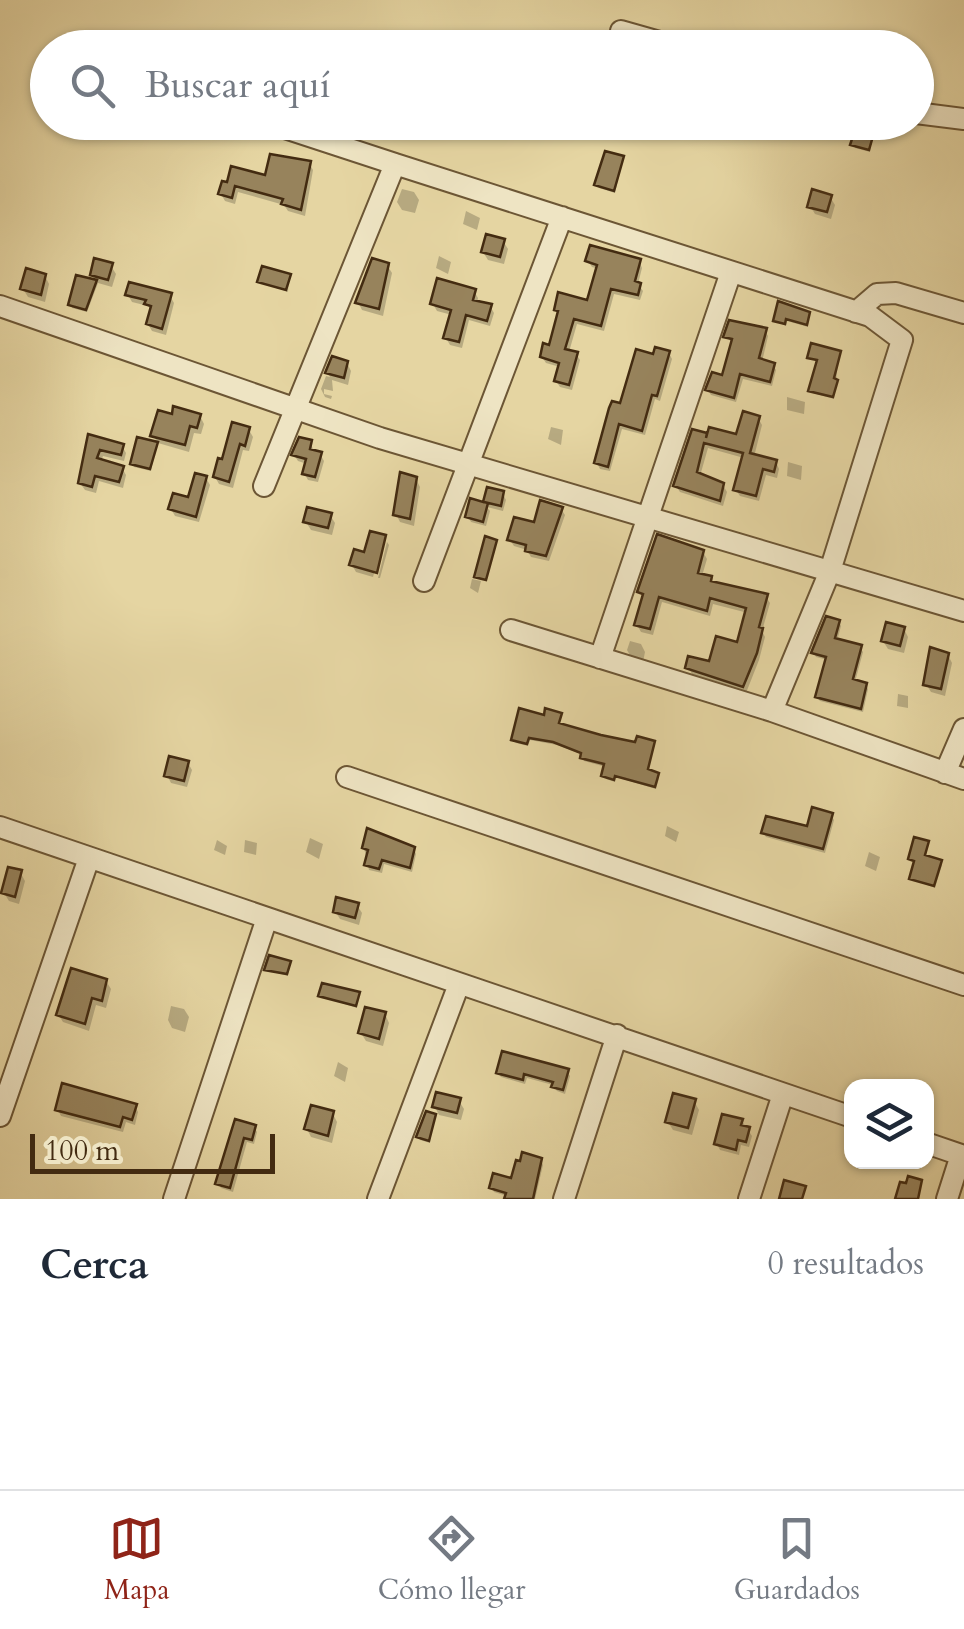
<!DOCTYPE html>
<html lang="es">
<meta charset="utf-8">
<style>
body{margin:0;font-family:Cardo,serif;background:#f6f6f7;color:#1f2937}
.controls{position:absolute;right:30px;bottom:30px;display:grid;overflow:hidden;border-radius:20px;box-shadow:0 2px 8px #0004}
.controls button{width:90px;height:90px;display:grid;place-items:center;padding:0;border:0;border-bottom:2px solid #e0e1e3;background:#fff;color:#1f2937;font:50px sans-serif}
.scale{position:absolute;left:30px;bottom:25px;width:245px;box-sizing:border-box;padding-left:10px;border:5px solid #432b11;border-top:0;font-size:28px;line-height:35px;white-space:nowrap;color:#432b11;-webkit-text-stroke:8px #eee4c3;paint-order:stroke}
.list{margin:0;padding:0;list-style:none}
h2{display:flex;justify-content:space-between;align-items:center;height:130px;margin:0;padding:0 40px;font-size:42px}
h2 small{font-size:32px;font-weight:400;color:#747a83}
.icon{flex:none;width:55px;height:55px;fill:none;stroke:currentColor;stroke-width:2;stroke-linecap:round;stroke-linejoin:round}
.map{position:relative;flex:none;width:964px;height:1199px;overflow:hidden}
.search{position:absolute;background:#fff;box-shadow:0 2px 8px #0004;left:30px;right:30px;top:30px;height:110px;display:flex;align-items:center;gap:25px;box-sizing:border-box;padding:0 35px;border-radius:55px;color:#747a83;font-size:38px}
.sheet{height:290px;background:#fff}
nav{display:flex;justify-content:space-around;align-items:center;box-sizing:border-box;height:140px;border-top:2px solid #e0e1e3;background:#fff;font-size:28px;color:#747a83}
nav a{display:grid;justify-items:center;gap:5px}
nav .on{color:#8f2418}
.map>svg:first-child{display:block}
</style>
<div class="map">
<svg width="964" height="1199" viewBox="0 0 964 1199">
<rect width="100%" height="100%" fill="#e5d5a2"/>
<filter id="stains"><feTurbulence type="fractalNoise" baseFrequency=".002" numOctaves="4"/><feColorMatrix values="0 0 0 0 .2 0 0 0 0 .09 0 0 0 0 .02 0 0 0 .5 -.17"/></filter>
<radialGradient id="worn" r=".72"><stop offset=".6" stop-color="#630" stop-opacity="0"/><stop offset="1" stop-color="#630" stop-opacity=".3"/></radialGradient>
<!-- shadow -->
<path fill="#0003" d="M688,122H702L700,128Z
M873,132L870,152L855,148L854,141L834,133Z
M623,158L615,193L599,188L597,185Z
M309,163L313,170L305,216L288,211L284,205L238,192L235,204L225,201L221,194L223,184L266,178Z
M402,189L414,192L419,200L415,213L402,210L397,202Z
M830,197L835,205L831,219L815,214L810,206Z
M466,211L480,218L477,230L463,224Z
M503,241L508,249L504,264L488,260L483,252Z
M439,256L451,262L448,274L436,268Z
M588,261H639L642,268L638,284L643,291L640,300L614,294L604,331L577,324L569,352L576,354L580,360L572,390L560,387L556,381L560,367L546,363L542,357L551,348L559,315L556,309L589,303L598,269L592,267Z
M387,265L392,273L383,316L362,310L358,302Z
M111,266L116,274L112,287L98,283L87,312L72,308L78,278L97,283L92,275Z
M45,276L49,284L45,302L28,297L23,289Z
M289,276L288,292L260,282Z
M474,291L478,298L477,303L490,306L494,313L490,326L469,320L462,348L450,345L446,338L452,315L437,311L433,304Z
M128,295L170,296L174,303L166,335L152,331L148,324L152,312L148,306L132,302Z
M808,314V327L787,321L786,326L775,321Z
M765,331L768,336L762,362L773,365L776,370L772,386L743,379L736,402L711,395L708,390L724,378L733,343L726,337Z
M669,353L672,359L660,401L655,399L645,435L622,429L610,471L600,469L597,463L621,406L655,357Z
M839,354L834,399L813,393L819,363L809,357Z
M347,363L351,371L348,385L332,380L333,391L324,389V394L332,396L331,399L325,397L321,389L326,376L330,377L328,373Z
M787,397L805,402L804,414L787,410Z
M200,416L204,424L201,434L194,433L189,452L158,443L153,436Z
M758,418L762,425L754,457L776,462L779,469L777,478L766,475L759,501L740,496L736,490L744,458L708,448L700,476L723,485L727,492L723,506L680,492L676,486L705,435L708,439L738,437Z
M551,427L563,430L561,445L548,439Z
M249,430L253,437L249,451L243,450L233,488L219,484L215,477Z
M89,437L122,446L126,453L124,461L103,456L101,462L122,468L126,475L123,488L99,481L96,493L85,490L80,483Z
M311,443L314,453L320,454L324,461L318,482L308,480L304,473L307,464L298,461L294,455Z
M156,445L151,471L134,467L132,463Z
M788,462L802,466L801,480L787,476Z
M206,478L210,485L199,522L175,516L171,509L190,500Z
M416,479L420,487L414,526L400,522L396,514Z
M489,490L503,494L506,500L503,511L487,507L490,511L486,526L471,522L468,516L485,505Z
M561,509L565,515L549,561L531,557L527,550L514,546L510,540Z
M330,515L335,523L332,535L311,530L306,522Z
M384,538L373,577L356,572L352,565Z
M387,542L389,545L380,578H378Z
M703,552L707,559L702,576L710,579L713,584L766,597L770,603L762,631L765,637L759,660L746,693L692,674L688,667L711,664L739,645L748,613L713,604L710,616L662,602L653,635L641,632L637,625L644,600L640,592Z
M472,579L481,581L478,593L470,588Z
M839,622L841,626L837,641L860,648L863,652L855,682L866,685L868,689L863,712L820,701L817,697L828,660L816,657L814,653Z
M904,629L908,637L904,653L888,649L883,641Z
M630,641L641,644L645,652L643,662L632,659L627,650Z
M948,655L952,663L945,696L931,692L926,684Z
M898,694L908,696V708L897,706Z
M560,715V726L637,745L654,743L648,772L659,778L656,789L616,777L615,782L606,779V767L584,761V755L557,745L530,740L528,746L516,743L514,740L545,718Z
M188,763L192,770L187,787L171,783L167,775Z
M831,815L834,820L825,853L766,837L763,832L809,829Z
M667,826L679,832L676,842L665,836Z
M310,838L323,844L319,859L306,852Z
M217,840L227,846L225,855L214,850Z
M245,840L257,843L256,855L244,852Z
M927,843L926,858L942,865L935,888L912,879L916,863L911,859Z
M364,848L414,849L416,854L412,872L384,864L382,873L369,870Z
M869,852L880,857L876,871L865,866Z
M20,872L25,881L19,904L9,901L4,893Z
M357,905L362,913L359,925L340,919L335,911Z
M289,963L288,976L267,970Z
M106,981L111,989L106,1008L96,1005L89,1031L63,1022L58,1014Z
M358,994L357,1008L321,996Z
M171,1006L184,1009L189,1017L185,1032L172,1028L168,1020Z
M385,1014L389,1023L383,1046L366,1041L361,1033Z
M338,1062L348,1068L345,1082L334,1076Z
M567,1072L570,1076L565,1094L557,1091L553,1085L527,1078L525,1084L501,1077L498,1073Z
M459,1101L464,1109L461,1120L439,1115L435,1107Z
M694,1101L699,1110L692,1135L673,1130L668,1122Z
M135,1106L138,1112L135,1125L126,1122L123,1132L61,1116L58,1110Z
M333,1114L337,1122L332,1143L311,1137L307,1129Z
M434,1116L430,1143L420,1140L419,1137Z
M742,1121L752,1136L749,1147L741,1145L739,1155L720,1150L717,1144Z
M237,1122L254,1127L257,1132L254,1144L247,1142L233,1192L221,1188L218,1183Z
M541,1160L543,1165L535,1199H506L507,1196L494,1192L492,1188L513,1181Z"/>
<!-- building -->
<path fill="#97835c" stroke="#432b11" stroke-width="2.5" d="M834,122L875,129L869,150L850,145L852,139L831,133Z
M605,151L624,156L614,191L594,185Z
M270,154L311,161L301,210L281,204L283,199L235,186L232,198L218,194L222,181L227,182L231,166L265,175Z
M812,189L832,195L827,212L807,207Z
M486,234L505,239L500,257L481,252Z
M590,245L641,259L635,281L641,283L638,295L611,289L601,326L574,319L565,349L578,352L569,385L554,381L559,363L540,357L543,343L549,345L558,311L554,310L558,292L587,300L597,265L585,261Z
M94,258L113,263L108,280L90,275Z
M372,258L389,263L379,309L355,303Z
M262,266L291,274L286,290L257,282Z
M26,268L46,274L41,295L20,289Z
M76,275L97,280L86,310L68,305Z
M437,278L476,289L473,300L492,304L487,321L466,315L459,342L443,338L451,310L430,304Z
M129,282L172,293L162,329L146,324L151,306L144,304L146,300L125,295Z
M778,301L810,312L807,325L786,319L785,324L773,321Z
M729,320L767,328L759,358L775,363L770,382L740,374L734,398L705,390L712,372L722,375L732,339L723,337Z
M811,343L841,351L834,378L838,380L833,397L808,391L817,360L807,358Z
M655,347L670,351L657,396L652,395L642,431L619,424L608,467L594,463L609,408L612,401L620,403L636,349L653,354Z
M332,356L348,361L344,378L325,373Z
M173,406L201,414L197,428L190,426L185,445L150,436L158,410L172,414Z
M743,411L760,416L750,453L777,460L774,472L763,469L756,496L733,490L743,453L704,443L697,472L724,483L720,501L673,486L692,429L707,433L706,438L709,427L736,434Z
M232,422L250,427L245,446L240,444L229,482L213,477L218,458L222,459Z
M88,434L124,444L121,455L100,450L97,458L124,466L119,482L95,476L92,487L78,483Z
M137,437L158,442L150,469L130,464Z
M299,437L312,440L310,449L322,452L315,477L302,474L306,459L291,455Z
M400,472L417,477L410,519L393,515Z
M195,473L207,476L196,517L168,509L173,493L188,497Z
M487,487L504,491L501,506L484,502L488,503L483,522L465,517L470,498L483,502Z
M540,500L563,507L546,556L525,551L526,545L507,540L514,517L534,522Z
M307,507L332,513L328,528L303,522Z
M370,531L386,535L377,573L349,565L354,549L364,552Z
M657,534L704,550L698,573L712,576L711,581L768,594L759,627L763,628L757,653L743,687L685,668L688,656L709,661L716,636L737,642L746,608L710,598L707,611L659,597L650,629L634,625L643,594L637,592Z
M485,536L497,540L486,580L474,577Z
M826,616L840,620L835,638L862,645L853,679L867,683L861,709L815,697L826,657L811,653Z
M886,622L905,627L900,646L881,641Z
M930,647L949,653L941,689L923,685Z
M519,708L544,715L545,708L562,713L559,723L601,735L635,742L637,736L655,741L648,769L659,773L655,787L615,776L614,780L601,776L604,764L580,758L581,753L553,742L529,738L527,744L511,740Z
M169,756L189,761L184,781L164,776Z
M812,807L833,813L823,849L761,833L766,816L807,826Z
M367,828L415,847L410,868L382,860L379,869L364,865L368,850L362,848Z
M914,837L929,841L925,855L942,860L934,886L909,879L914,861L908,859Z
M8,867L22,870L15,897L1,893Z
M336,897L359,903L355,918L333,912Z
M269,955L291,961L287,974L264,970Z
M71,968L107,979L102,1001L92,998L85,1024L56,1015Z
M322,983L360,992L356,1006L318,996Z
M365,1007L386,1012L379,1039L358,1033Z
M502,1051L569,1069L563,1090L551,1087L553,1082L524,1074L523,1080L496,1073Z
M62,1083L137,1104L132,1120L123,1117L120,1127L55,1110Z
M436,1092L461,1098L457,1113L432,1107Z
M673,1093L696,1099L688,1128L665,1122Z
M311,1105L334,1111L328,1136L304,1129Z
M426,1111L436,1114L429,1141L416,1137Z
M722,1114L743,1119L741,1125L750,1127L746,1142L738,1140L736,1150L714,1144Z
M235,1119L256,1125L252,1140L244,1138L230,1188L215,1184Z
M522,1152L542,1158L533,1199H504L506,1193L489,1188L493,1173L511,1178L516,1160L520,1161Z
M908,1176L922,1180L918,1199H895L900,1182L906,1183Z
M784,1180L806,1186L802,1199H779Z"/>
<g fill="none" stroke-linecap="round" stroke-linejoin="round">
<!-- minor casing -->
<g stroke="#6c5635" stroke-width="24">
<path id="minor" d="M621,31L681,48
M916,113L964,119
M282,127L395,164
M0,306L380,438L964,611
M856,312L877,294L896,293L964,313
M264,486L395,164L870,316L902,340L830,571L772,711
M424,581L562,217
M511,630L772,711L964,779
M600,658L731,272
M945,773L964,729
M347,777L964,985
M0,827L852,1117
M0,1116L89,858
M926,1143L964,1156
M174,1199L267,918
M378,1199L459,984
M564,1199L617,1035
M749,1199L783,1094
M947,1199L961,1155"/>
</g>
<!-- minor -->
<use href="#minor" stroke="#eee4c3" stroke-width="20"/>
</g>
<rect width="100%" height="100%" filter="url(#stains)"/>
<rect width="100%" height="100%" fill="url(#worn)"/>
</svg>
<div class="controls">
<button><svg class="icon" aria-label="layers" viewBox="0 0 24 24"><path d="M12 4l9 5-9 5-9-5zM3 14l9 5 9-5"/></svg></button>
</div>
<div class="scale">100 m</div>
<div class="search"><svg class="icon" aria-label="search" viewBox="0 0 24 24"><circle cx="10" cy="10" r="6"/><path d="M15 15l6 6"/></svg>Buscar aquí</div>
</div>
<section class="sheet">
<h2>Cerca<small>0 resultados</small></h2>
<ul class="list">
</ul>
</section>
<nav>
<a class="on"><svg class="icon" aria-label="map" viewBox="0 0 24 24"><path d="M3 6l6-2 6 2 6-2v14l-6 2-6-2-6 2zM9 4v14M15 6v14"/></svg>Mapa</a>
<a><svg class="icon" aria-label="directions" viewBox="0 0 24 24"><path d="M12 3l9 9-9 9-9-9zM9 14v-3h6M13 9l2 2-2 2"/></svg>Cómo llegar</a>
<a><svg class="icon" aria-label="saved" viewBox="0 0 24 24"><path d="M7 4h10v16l-5-4-5 4z"/></svg>Guardados</a>
</nav>
